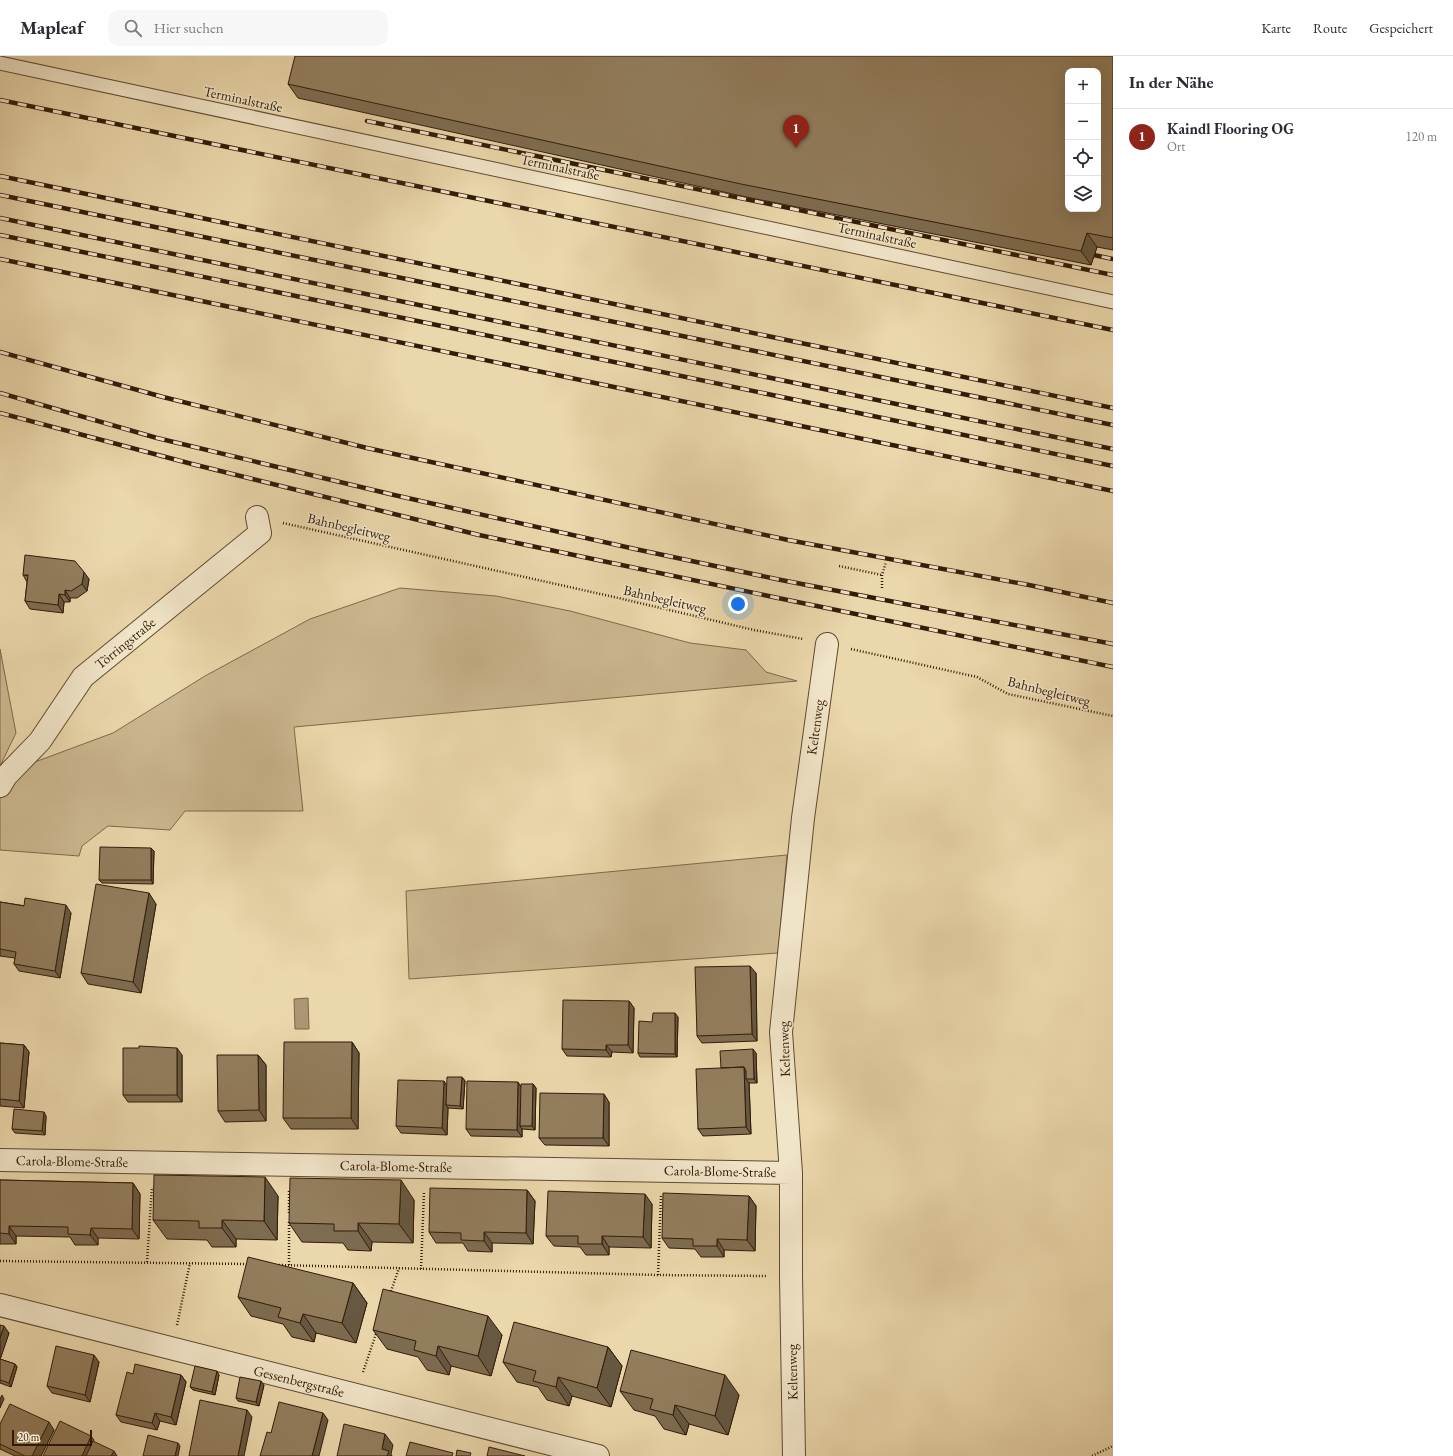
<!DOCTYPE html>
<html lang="de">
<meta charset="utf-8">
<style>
body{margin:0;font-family:"EB Garamond",serif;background:#f7f7f7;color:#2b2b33}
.controls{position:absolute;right:12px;top:12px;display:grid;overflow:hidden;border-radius:8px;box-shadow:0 4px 16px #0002}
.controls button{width:36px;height:36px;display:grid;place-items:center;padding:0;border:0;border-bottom:1px solid #e1e1e2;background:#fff;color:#2b2b33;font:20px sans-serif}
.scale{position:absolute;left:12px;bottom:10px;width:80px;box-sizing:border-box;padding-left:4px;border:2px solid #331b08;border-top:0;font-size:11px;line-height:14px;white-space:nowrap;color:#331b08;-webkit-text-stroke:3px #f1e5c8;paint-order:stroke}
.you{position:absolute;left:738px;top:548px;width:14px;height:14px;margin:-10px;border:3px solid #fff;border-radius:50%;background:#1a73e8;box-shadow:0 0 0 6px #1a73e833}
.badge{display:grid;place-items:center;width:26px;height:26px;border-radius:50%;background:#8f2418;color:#fff;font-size:13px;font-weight:700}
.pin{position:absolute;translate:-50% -33px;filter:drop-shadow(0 1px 2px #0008)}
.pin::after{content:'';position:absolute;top:21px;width:14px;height:12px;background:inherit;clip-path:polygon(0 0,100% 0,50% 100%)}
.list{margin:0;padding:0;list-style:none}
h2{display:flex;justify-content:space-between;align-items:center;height:52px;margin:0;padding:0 16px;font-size:17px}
h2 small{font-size:13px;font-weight:400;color:#7c7c81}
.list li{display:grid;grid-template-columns:26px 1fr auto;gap:12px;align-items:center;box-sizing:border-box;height:56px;padding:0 16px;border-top:1px solid #e1e1e2}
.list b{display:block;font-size:15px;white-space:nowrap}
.list p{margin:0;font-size:13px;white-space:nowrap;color:#7c7c81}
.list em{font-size:13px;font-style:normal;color:#7c7c81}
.icon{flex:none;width:22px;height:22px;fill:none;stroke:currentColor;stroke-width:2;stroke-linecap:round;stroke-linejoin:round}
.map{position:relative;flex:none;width:1113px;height:1400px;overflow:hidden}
header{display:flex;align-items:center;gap:24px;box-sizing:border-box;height:56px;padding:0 20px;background:#fff;border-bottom:1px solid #e1e1e2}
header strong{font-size:19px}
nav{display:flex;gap:22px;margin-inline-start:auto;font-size:14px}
.search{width:280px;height:36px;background:#f7f7f7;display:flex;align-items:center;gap:10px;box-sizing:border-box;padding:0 14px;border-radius:12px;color:#7c7c81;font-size:15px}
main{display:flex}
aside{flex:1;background:#fff}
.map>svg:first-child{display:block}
</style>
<header>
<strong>Mapleaf</strong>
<div class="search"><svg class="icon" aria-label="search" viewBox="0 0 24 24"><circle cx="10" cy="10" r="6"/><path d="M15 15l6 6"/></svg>Hier suchen</div>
<nav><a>Karte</a><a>Route</a><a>Gespeichert</a></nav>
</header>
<main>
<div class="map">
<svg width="1113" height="1400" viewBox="0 0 1113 1400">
<rect width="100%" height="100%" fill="#ead7ab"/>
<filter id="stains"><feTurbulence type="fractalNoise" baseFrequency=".005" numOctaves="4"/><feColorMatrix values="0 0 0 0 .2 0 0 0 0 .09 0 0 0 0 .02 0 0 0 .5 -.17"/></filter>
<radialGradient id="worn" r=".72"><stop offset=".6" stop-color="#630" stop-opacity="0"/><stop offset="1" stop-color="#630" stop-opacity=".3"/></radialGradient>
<!-- green -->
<path fill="#cbb78f" stroke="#7f694c" d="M400,532L496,540L570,555L690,587L746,594L766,616L797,625L294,671L303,755H185L170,774L108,770L82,790L79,800L0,794V742L16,713L113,677L205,620L310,563Z
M0,593L16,677L0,710Z
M787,799L778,897L409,923L406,835Z"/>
<!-- water -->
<path fill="#ac9774" stroke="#7c6549" d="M308,942L309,973H295L294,943Z"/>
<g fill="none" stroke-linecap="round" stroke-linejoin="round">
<!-- service casing -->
<g stroke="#614a31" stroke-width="15">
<path id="service" d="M0,7L1113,246"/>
</g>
<!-- minor casing -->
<g stroke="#614a31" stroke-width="24">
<path id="minor" d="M0,730L6,720L40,685L83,621L260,477L257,461
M0,1104L791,1117
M0,1249L598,1400
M794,1400L791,1220V1117L781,976L803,762L827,588"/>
</g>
<!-- path -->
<path stroke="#331b08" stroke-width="2.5" stroke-dasharray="1 2" stroke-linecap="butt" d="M283,467L614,541L754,574L803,583
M839,510L882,519
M882,532V519L886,506
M851,593L977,621L1008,638L1113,660
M289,1157V1134
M0,1205L248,1208
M147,1206L152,1131
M279,1209L658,1219L766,1220
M289,1209V1164
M421,1213L424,1136
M658,1219L661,1140
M390,1238L399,1212
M177,1269L190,1207
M363,1316L377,1275
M1092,1400L1113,1390"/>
<!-- service -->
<use href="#service" stroke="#f1e5c8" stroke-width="13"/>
<!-- minor -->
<use href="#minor" stroke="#f1e5c8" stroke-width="22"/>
<!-- rail casing -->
<g stroke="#331b08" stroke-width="4.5">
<path id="rail" d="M0,44L1113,274
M367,65L1113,219
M0,120L1113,352
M0,139L1113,369
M0,162L1113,393
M0,179L427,267L1113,410
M1084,197L1113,203
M0,203L1113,435
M0,296L163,341L367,392L788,484L1029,529L1113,547
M0,337L157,382L394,439L635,493L781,524L1113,588
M0,357L192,408L479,479L778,542L1113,611"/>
</g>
<!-- rail -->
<use href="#rail" stroke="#f1e5c8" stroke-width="3" stroke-dasharray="9" stroke-linecap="butt"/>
</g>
<!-- wall -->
<path fill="#7e6c50" stroke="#331b08" d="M1113,0V194L1097,191L1091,209L751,142L298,42L288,28Z
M23,519L89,523L87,535L77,542H70V546H64L63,557L30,553L25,545L27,526Z
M154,795L153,828L102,827L99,824Z
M0,846L71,857L60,922L19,915L14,908L15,902L0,900Z
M156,848L141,937L88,928L81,917Z
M756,917L757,985L702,987L697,980Z
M629,945L634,952L633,997L612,996L611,1001L567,1000L562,993Z
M678,961L677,1001H640L638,997L652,966Z
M352,986L359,997L358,1073H291L283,1062Z
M0,987L24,989L29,996L24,1052L0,1050Z
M756,997L757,1027H749L751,1078L703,1080L698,1073L721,1012Z
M182,999V1046H128L123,1039Z
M258,999L266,1009V1065L225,1066L218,1055Z
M462,1021L465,1025L463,1053L448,1052L447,1079L401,1077L396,1070Z
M533,1028L536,1032L535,1074L522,1073V1081L471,1080L466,1073L521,1030Z
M609,1046V1090L545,1089L539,1082Z
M46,1060L45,1079L15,1077L12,1073Z
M0,1124L133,1127L140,1138L139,1183L98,1182V1189H75L70,1181L16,1180V1188H0Z
M527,1134L535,1145L533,1188L492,1187V1196L468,1195L463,1187H436L429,1176Z
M278,1140L277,1184L236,1183V1191H212L207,1184L167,1183L153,1164Z
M749,1140L756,1150L755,1195L724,1194V1201H701L695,1193L669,1192L662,1182Z
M414,1144L413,1187L372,1186L371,1195L348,1194L343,1187L302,1186L289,1167Z
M652,1148L651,1192L609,1191V1199H586L580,1191L554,1190L546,1180Z
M353,1227L367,1247L356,1287L316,1277L314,1286L292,1281L283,1268L251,1260L238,1241Z
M0,1269L9,1277L0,1303L15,1308L17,1311L11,1331L0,1327Z
M373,1274L502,1279L491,1320L451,1310L449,1319L427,1314L418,1301L387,1293Z
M608,1291L622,1310L611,1351L572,1340L569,1350L547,1344L538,1331L517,1326L503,1306Z
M99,1306L90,1346L52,1337L47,1330Z
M133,1318L181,1319L186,1326L176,1369L160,1365L157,1374L121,1366L116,1359Z
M219,1319L215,1339L193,1334L190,1331Z
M264,1329L259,1350L238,1345L236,1342Z
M620,1335L739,1339L728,1379L689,1368L686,1379L664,1373L655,1360L634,1354Z
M0,1368L54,1374L41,1400H15L0,1393Z"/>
<!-- shaded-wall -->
<path fill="#665841" stroke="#331b08" d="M1087,177L1097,191L1091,209L1081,195Z
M84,516L89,523L87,535L82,528Z
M65,534L70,542V546L65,539Z
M59,538L64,546L63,557L58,549Z
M151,792L154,795L153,828L151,824Z
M149,837L156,848L141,937L133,926Z
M66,849L71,857L60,922L55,915Z
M750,910L756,917L757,985L752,978Z
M629,945L634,952L633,997L628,989Z
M675,957L678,961L677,1001L675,998Z
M352,986L359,997L358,1073L351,1062Z
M24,989L29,996L24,1052L19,1045Z
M606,989L612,996L611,1001L606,994Z
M177,992L182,999V1046L177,1039Z
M753,993L756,997L757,1027L754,1023Z
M258,999L266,1009V1065L259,1054Z
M744,1011L749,1018L746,1023L749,1027L751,1078L746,1071Z
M462,1021L465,1025L463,1053L460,1050Z
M444,1025L449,1033L446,1049L448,1052L447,1079L442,1072Z
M518,1026L523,1034L520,1070L522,1073V1081L517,1074Z
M533,1028L536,1032L535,1074L532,1070Z
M604,1038L609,1046V1090L603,1082Z
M44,1056L46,1060L45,1079L42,1075Z
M265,1121L278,1140L277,1184L264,1165Z
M401,1124L414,1144L413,1187L399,1168Z
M133,1127L140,1138L139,1183L132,1173Z
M527,1134L535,1145L533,1188L526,1177Z
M645,1138L652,1148L651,1192L643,1181Z
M749,1140L756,1150L755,1195L747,1184Z
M222,1164L236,1183V1191L222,1172Z
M358,1167L372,1186L371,1195L358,1175Z
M9,1170L16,1180V1188L9,1178Z
M91,1172L98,1182V1189L90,1179Z
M484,1176L492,1187V1196L484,1185Z
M602,1180L609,1191V1199L602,1188Z
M717,1183L724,1194V1201L717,1190Z
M353,1227L367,1247L356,1287L342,1267Z
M303,1258L316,1277L314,1286L300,1267Z
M488,1260L502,1279L491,1320L478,1300Z
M4,1270L9,1277L0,1304V1282Z
M438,1290L451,1310L449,1319L436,1300Z
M608,1291L622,1310L611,1351L597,1332Z
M94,1299L99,1306L90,1346L85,1339Z
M15,1308L17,1311L11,1331L9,1327Z
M217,1315L219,1319L215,1339L212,1336Z
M181,1319L186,1326L176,1369L171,1361Z
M725,1319L739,1339L728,1379L715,1360Z
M558,1321L572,1340L569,1350L556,1331Z
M261,1325L264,1329L259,1350L256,1346Z
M2,1339L4,1343L0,1352V1343Z
M675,1349L689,1368L686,1379L673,1359Z
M247,1354L252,1361L244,1400H238Z
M155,1357L160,1365L157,1374L152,1367Z
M323,1357L328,1364L319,1400H312Z
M49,1366L54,1374L41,1400H32Z
M385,1378L393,1389L391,1398L392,1400H387L382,1393Z
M91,1380L94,1384L86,1400H82Z
M178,1387L180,1390L178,1400H175Z
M114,1395L117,1400H111Z"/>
<!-- building -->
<path fill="#927d5d" stroke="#331b08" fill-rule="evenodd" d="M295,0H1113V182L1087,177L1081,195L741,128L288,28ZM1068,15H1098V153H1068Z
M25,499L75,505L84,516L82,528L71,535L65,534V539L59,538L58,549L25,545L28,519H23Z
M100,791L151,792V824H99Z
M96,828L149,837L133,926L81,917Z
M25,842L66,849L55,915L14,908L16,896L0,893V846L24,850Z
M750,910L752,978L697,980L695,911Z
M563,944L629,945L628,989H606V994L562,993Z
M653,957H675V998L638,997L639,965L652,966Z
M284,986H352L351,1062H283Z
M0,987L24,989L19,1045L0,1043Z
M139,990L177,992V1039H123V992H139Z
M753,993L754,1023H746V1015L744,1011L721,1012L720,995Z
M217,999H258L259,1054L218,1055Z
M744,1011L746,1071L698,1073L696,1013Z
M447,1021H462L460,1050L446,1049Z
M398,1024L444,1025L442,1072L396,1070Z
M467,1025L518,1026L517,1074L466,1073Z
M521,1028H533L532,1070H520Z
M540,1037L604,1038L603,1082H539Z
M14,1053L44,1056L42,1075L12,1073Z
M154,1119L265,1121L264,1165L222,1164V1172H199V1165L153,1164Z
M290,1122L401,1124L399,1168L358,1167V1175H334V1168L289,1167Z
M0,1124L133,1127L132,1173L91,1172L90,1179L68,1178V1171L9,1170V1178L0,1177Z
M430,1132L527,1134L526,1177L484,1176V1185L461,1184V1177L429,1176Z
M548,1135L645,1138L643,1181L602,1180V1188H578V1180H546Z
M663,1137L749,1140L747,1184L717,1183V1190H693V1183L662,1182Z
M248,1201L353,1227L342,1267L303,1258L300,1267L278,1261L281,1252L238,1241Z
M383,1233L488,1260L478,1300L438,1290L436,1300L414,1294L416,1285L373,1274Z
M514,1266L608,1291L597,1332L558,1321L556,1331L533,1325L536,1315L503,1306Z
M0,1269L4,1270L0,1282Z
M56,1290L94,1299L85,1339L47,1330Z
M631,1294L725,1319L715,1360L675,1349L673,1359L650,1353L653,1343L620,1335Z
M0,1303L15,1308L9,1327L0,1324Z
M135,1308L181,1319L171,1361L155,1357L152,1367L116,1359L127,1316L133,1318Z
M195,1310L217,1315L212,1336L190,1331Z
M240,1321L261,1325L256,1346L236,1342Z
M200,1344L247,1354L238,1400H189Z
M279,1346L323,1357L312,1400H260L267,1376L271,1377Z
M10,1348L49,1366L32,1400H25L0,1388V1368Z
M60,1365L91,1380L82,1400H43Z
M344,1368L385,1378L382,1393L389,1395L387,1400H337Z
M148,1379L178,1387L175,1400H143Z
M93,1385L114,1395L111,1400H86Z
M410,1386L453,1397L452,1400H406Z
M489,1391L525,1400H487Z
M457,1394L471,1397L470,1400H456Z"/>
<g text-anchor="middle" stroke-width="3" stroke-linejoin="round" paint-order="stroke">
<!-- street labels -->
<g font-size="14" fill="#331b08" stroke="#f1e5c8">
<text transform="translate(243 43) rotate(12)" y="5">Terminalstraße</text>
<text transform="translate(560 111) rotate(12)" y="5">Terminalstraße</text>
<text transform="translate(877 179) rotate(12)" y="5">Terminalstraße</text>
<text transform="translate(349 471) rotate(13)" y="5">Bahnbegleitweg</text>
<text transform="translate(665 543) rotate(13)" y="5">Bahnbegleitweg</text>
<text transform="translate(125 587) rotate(-39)" y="5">Törringstraße</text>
<text transform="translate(1049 635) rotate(14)" y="5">Bahnbegleitweg</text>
<text transform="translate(815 671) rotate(-82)" y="5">Keltenweg</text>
<text transform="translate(784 993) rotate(-92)" y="5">Keltenweg</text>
<text transform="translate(72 1105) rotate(1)" y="5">Carola-Blome-Straße</text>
<text transform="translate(396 1110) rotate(1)" y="5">Carola-Blome-Straße</text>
<text transform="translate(720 1115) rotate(1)" y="5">Carola-Blome-Straße</text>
<text transform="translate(792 1316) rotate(-91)" y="5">Keltenweg</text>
<text transform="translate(299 1325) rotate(14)" y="5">Gessenbergstraße</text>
</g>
</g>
<rect width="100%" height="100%" filter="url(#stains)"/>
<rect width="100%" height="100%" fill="url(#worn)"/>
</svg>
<div class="controls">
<button>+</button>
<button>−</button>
<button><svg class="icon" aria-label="locate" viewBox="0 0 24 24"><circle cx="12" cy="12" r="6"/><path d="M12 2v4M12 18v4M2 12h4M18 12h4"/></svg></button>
<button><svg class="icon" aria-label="layers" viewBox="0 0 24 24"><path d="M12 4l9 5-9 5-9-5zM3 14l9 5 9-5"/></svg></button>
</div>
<div class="scale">20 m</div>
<div class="you"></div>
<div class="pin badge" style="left:796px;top:92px">1</div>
</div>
<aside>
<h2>In der Nähe<small></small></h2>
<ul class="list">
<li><span class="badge">1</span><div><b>Kaindl Flooring OG</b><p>Ort</p></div><em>120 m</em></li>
</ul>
</aside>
</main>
